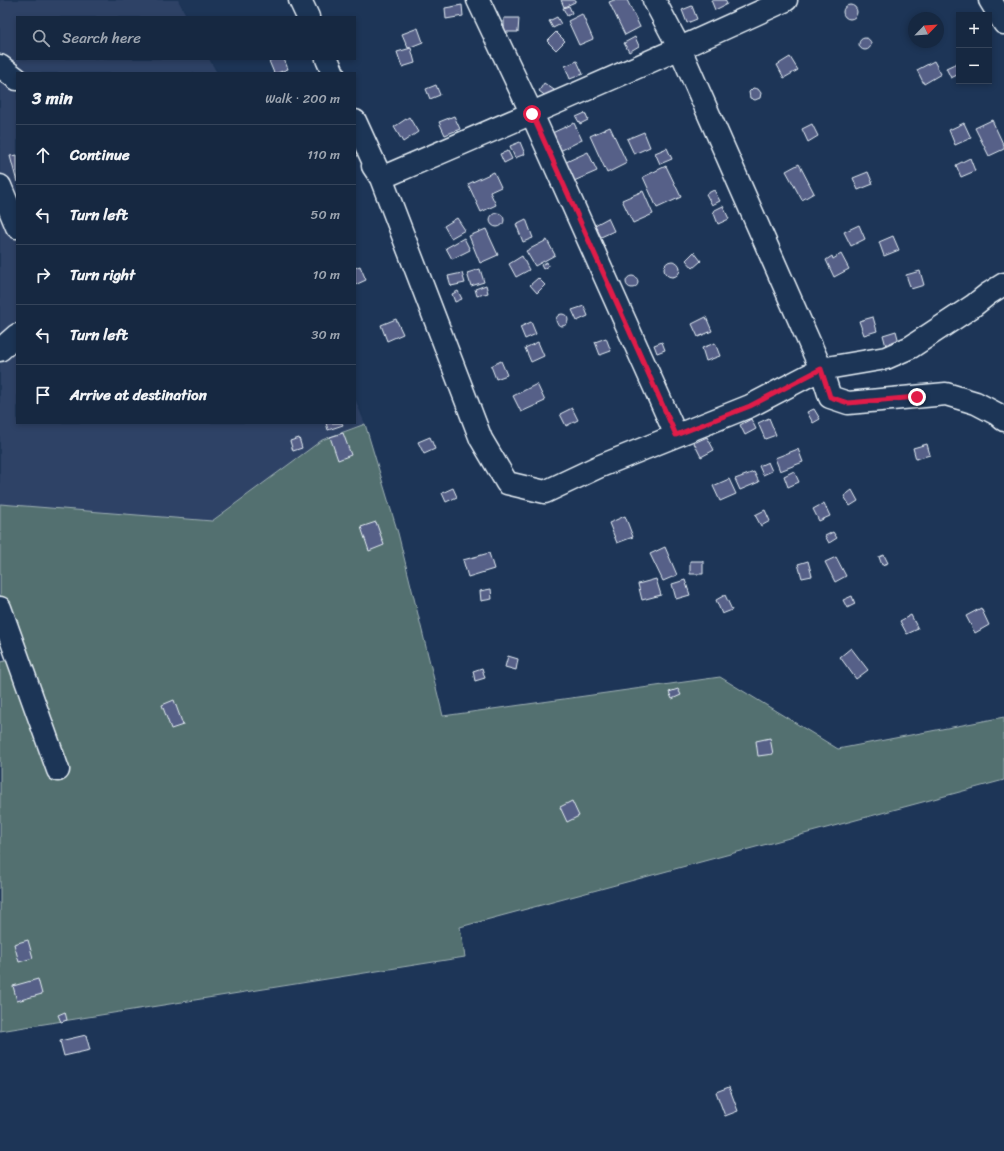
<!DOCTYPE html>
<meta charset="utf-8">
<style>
body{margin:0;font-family:Sriracha,sans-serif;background:#23344c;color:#f1f3f6}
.controls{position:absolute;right:12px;top:12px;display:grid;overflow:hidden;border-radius:0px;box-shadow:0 2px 6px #0003}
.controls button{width:36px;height:36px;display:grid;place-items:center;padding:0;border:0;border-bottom:1px solid #35445a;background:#162841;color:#f1f3f6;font:20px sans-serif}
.compass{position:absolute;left:908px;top:12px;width:36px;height:36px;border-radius:50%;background:#162841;box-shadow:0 2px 6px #0003;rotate:65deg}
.stop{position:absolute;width:12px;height:12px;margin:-9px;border:3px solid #e11d48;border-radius:50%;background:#fff}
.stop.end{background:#e11d48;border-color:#fff;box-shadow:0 1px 4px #0008}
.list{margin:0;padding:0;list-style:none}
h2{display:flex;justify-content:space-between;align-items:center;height:52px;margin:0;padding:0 16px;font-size:17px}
h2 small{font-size:13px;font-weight:400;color:#9ea6b1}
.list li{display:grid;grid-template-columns:26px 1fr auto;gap:12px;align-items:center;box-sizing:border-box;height:60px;padding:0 16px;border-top:1px solid #35445a}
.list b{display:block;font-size:15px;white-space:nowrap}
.list em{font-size:13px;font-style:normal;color:#9ea6b1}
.icon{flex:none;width:22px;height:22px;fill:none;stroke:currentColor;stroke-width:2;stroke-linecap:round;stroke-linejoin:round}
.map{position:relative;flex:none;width:1004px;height:1151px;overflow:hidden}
.search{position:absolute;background:#162841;box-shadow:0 2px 6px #0003;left:16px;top:16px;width:340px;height:44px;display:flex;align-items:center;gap:10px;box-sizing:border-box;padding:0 14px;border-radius:0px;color:#9ea6b1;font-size:15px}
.panel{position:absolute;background:#162841;box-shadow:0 2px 6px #0003;left:16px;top:72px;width:340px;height:352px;border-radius:0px}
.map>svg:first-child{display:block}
</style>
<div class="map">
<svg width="1004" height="1151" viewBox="0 0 1004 1151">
<rect width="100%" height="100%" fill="#1d3557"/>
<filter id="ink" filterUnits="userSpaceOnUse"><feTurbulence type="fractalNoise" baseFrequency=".025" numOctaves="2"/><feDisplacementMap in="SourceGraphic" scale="8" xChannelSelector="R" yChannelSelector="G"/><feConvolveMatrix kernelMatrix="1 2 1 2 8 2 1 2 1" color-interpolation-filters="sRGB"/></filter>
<g filter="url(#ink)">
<!-- built -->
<path fill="#2e4266" d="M0,0H178L187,17H17V59H209L217,73H17V423H355V399L365,424L322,440L212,521L0,504Z"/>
<!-- green -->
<path fill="#53706f" stroke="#9eb0b4" d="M365,424L398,533L443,716L720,677L838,749L1004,717V780L460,927L465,957L0,1031V662L11,660L0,609V504L212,521L322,440Z"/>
<!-- building -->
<path fill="#576188" stroke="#e8f1f8" d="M561,0H575V2L564,7Z
M614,0H627L640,27L625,35L609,2Z
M711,0H725L727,4L715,10Z
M843 12a7 7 0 1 1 14 0a7 7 0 1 1-14 0Z
M462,5L463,16L446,19L445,8Z
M569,6L572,13L567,16L563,8Z
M692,6L697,19L687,23L682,10Z
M582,14L593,39L579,45L568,21Z
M557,17L561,24L553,28L549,21Z
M504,18H519L518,32H504Z
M418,28L423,42L408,48L402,34Z
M556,32L565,41L556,50L547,41Z
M635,37L639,46L629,52L624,43Z
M859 44a6 6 0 1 1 12 0a6 6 0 1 1-12 0Z
M411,48L415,63L402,67L397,52Z
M790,57L798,70L784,78L777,65Z
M273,59H284L288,69L277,73H274L269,61Z
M577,61L583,74L570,79L565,66Z
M934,61L941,74L924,84L917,70Z
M959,62V74L951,78L946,68Z
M544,83L557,92L551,100L539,91Z
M436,85L440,95L430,99L426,89Z
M753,88L758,89L761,93L760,98L755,100L750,98L749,92Z
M585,113L588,120L580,124L576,117Z
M454,116L460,129L445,135L439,122Z
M409,117L418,132L403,142L394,127Z
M992,120L1004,146V149L989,156L975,128Z
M574,123L582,140L560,151L552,133Z
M964,123L971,138L955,145L949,130Z
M812,124L818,136L808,142L802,129Z
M610,127L627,163L607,173L590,136Z
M644,132L650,147L634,154L627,139Z
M520,142L525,154L515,158L510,146Z
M667,148L672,159L660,164L655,153Z
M508,151L512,159L504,163L500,154Z
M588,152L597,171L574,181L566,162Z
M17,155V182L10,156Z
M970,158L975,171L961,177L956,165Z
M799,164L814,193L802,200L786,171Z
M666,166L681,197L657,208L643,177Z
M494,172L501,187L490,192L496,205L481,212L468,184Z
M868,172L873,184L858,190L853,178Z
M714,190L720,201L712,205L706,194Z
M643,191L653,214L633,223L622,200Z
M723,206L729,219L718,224L713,211Z
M490 220a7 7 0 1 1 14 0a7 7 0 1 1-14 0Z
M457,218L465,230L451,238L444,226Z
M608,218L614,231L601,237L595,225Z
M526,219L533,238L523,242L516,224Z
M859,225L865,239L851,246L844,232Z
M486,229L498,255L480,263L469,236Z
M893,236L899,250L884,256L879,242Z
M464,238L470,250L452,259L446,248Z
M547,240L555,255L535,266L526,251Z
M694,252L701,261L693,268L686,260Z
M841,254L849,269L834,277L826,260L832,256L833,259Z
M522,256L529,270L516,277L509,264Z
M664 269a8 8 0 1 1 16 0a8 8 0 1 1-16 0Z
M547,262L548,266L543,269L541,265Z
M360,266L366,280L355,285V268Z
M480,269L484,282L471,286L467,273Z
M920,271L924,285L911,289L906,275Z
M462,273L465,283L451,286L448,276Z
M626 282a6 6 0 1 1 12 0a6 6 0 1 1-12 0Z
M538,278L545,285L537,293L530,285Z
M486,285L488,293L477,296L475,289Z
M458,291L462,299L455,302L452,294Z
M584,306L588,316L577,321L572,310Z
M556 320a6 6 0 1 1 12 0a6 6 0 1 1-12 0Z
M706,317L712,331L698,337L692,324Z
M873,317L877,331L864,335L859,321Z
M396,319L403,334L387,341L381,325Z
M531,322L536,334L525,339L520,327Z
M896,331L900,346L887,350L883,335Z
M606,338L611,351L600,355L595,342Z
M538,342L544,356L531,362L525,348Z
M662,342L665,350L657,353L654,345Z
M715,343L720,356L706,361L702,348Z
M501,361L507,375L496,379L491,366Z
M537,384L545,401L521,412L513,396Z
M572,408L578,420L566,426L560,414Z
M814,409L820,419L813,423L807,412Z
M769,418L776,435L765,439L758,423Z
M751,419L756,429L745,435L740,425Z
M326,423H342L343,425L328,430Z
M343,433L351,455L338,460L330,437Z
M430,437L435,449L424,454L418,442Z
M707,437L714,450L701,457L694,443Z
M299,438L302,448L293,451L290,441Z
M927,444L930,455L916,459L913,448Z
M798,449L803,462L780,471L775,458Z
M768,462L772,471L763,475L759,466Z
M794,471L799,482L788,487L784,476Z
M754,472L759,482L740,490L735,479Z
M729,479L736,494L720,501L713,486Z
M453,488L457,497L446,502L442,493Z
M852,490L858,501L850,506L844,496Z
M824,503L830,516L819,521L813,509Z
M765,510L770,521L761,526L755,515Z
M625,516L633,537L617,543L609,523Z
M376,522L384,545L369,551L361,527Z
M833,532L837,538L829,543L825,536Z
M665,547L677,575L663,581L650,554Z
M489,553L494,569L468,577L463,560Z
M884,555L888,563L882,565L879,557Z
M836,557L846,576L835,582L825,562Z
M690,561H703V574H690Z
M808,561L812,576L802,578L798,564Z
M656,579L661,595L642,600L638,584Z
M685,580L690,595L676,599L672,584Z
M491,589L492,599L481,601L480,591Z
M725,595L732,610L722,614L716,600Z
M852,596L855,604L847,608L843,600Z
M981,608L989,625L975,633L966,616Z
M911,615L918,629L907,634L900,621Z
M851,648L868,670L856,679L840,657Z
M508,656L518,659L516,670L505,667Z
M482,668L485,678L475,681L473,671Z
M678,689L681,695L672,699L669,692Z
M174,700L183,725L171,729L162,705Z
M770,738L773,754L758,756L756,741Z
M572,801L579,816L567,822L560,807Z
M28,940L33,958L19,962L14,944Z
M38,979L42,994L17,1001L13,986Z
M65,1012L67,1020L61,1022L58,1015Z
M86,1035L90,1050L64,1056L60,1041Z
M729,1087L738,1111L725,1116L716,1092Z"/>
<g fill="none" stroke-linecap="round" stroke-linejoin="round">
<!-- minor casing -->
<g stroke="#e8f1f8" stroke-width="25">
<path id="minor" d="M300,0L308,17
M478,0L532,114L676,435
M654,0L680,49L821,369L830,397L848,403L946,394L976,403L997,414L1004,420
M990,0L1004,23
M327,59L333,73
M0,66L17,79
M355,121L381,178L481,439L507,483L545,492L598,467L750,406L821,369L886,358L911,347L973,306L988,294L1004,284
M373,166L381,178C517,120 652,62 786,0
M0,186L17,227
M0,350L17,335
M0,608L58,770"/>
</g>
<!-- minor -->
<use href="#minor" stroke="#1d3557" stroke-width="22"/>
</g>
</g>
<g fill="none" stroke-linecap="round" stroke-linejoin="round" filter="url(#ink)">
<!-- route -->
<path stroke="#e11d48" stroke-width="5" d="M532,114L676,435L750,406L821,369L830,397L848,403L917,397"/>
</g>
</svg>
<div class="controls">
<button>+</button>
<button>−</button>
</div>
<svg class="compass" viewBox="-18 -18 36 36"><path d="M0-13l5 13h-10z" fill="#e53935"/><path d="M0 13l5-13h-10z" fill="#9ea6b1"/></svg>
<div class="stop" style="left:532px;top:114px"></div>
<div class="stop end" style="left:917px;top:397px"></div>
<div class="search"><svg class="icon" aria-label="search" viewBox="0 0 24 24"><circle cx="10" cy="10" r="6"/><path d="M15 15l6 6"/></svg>Search here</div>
<section class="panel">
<h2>3 min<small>Walk · 200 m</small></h2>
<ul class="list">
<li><svg class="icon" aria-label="ahead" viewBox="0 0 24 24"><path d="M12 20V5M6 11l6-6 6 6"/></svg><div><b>Continue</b></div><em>110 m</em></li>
<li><svg class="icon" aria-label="left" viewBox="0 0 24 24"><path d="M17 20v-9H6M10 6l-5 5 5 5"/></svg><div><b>Turn left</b></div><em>50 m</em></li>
<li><svg class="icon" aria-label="right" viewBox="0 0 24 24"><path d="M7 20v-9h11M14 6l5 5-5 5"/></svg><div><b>Turn right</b></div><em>10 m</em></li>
<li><svg class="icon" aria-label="left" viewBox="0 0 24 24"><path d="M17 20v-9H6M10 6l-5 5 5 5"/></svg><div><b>Turn left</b></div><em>30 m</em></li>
<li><svg class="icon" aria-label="arrive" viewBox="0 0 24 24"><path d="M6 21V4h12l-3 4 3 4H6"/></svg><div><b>Arrive at destination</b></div></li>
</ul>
</section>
</div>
